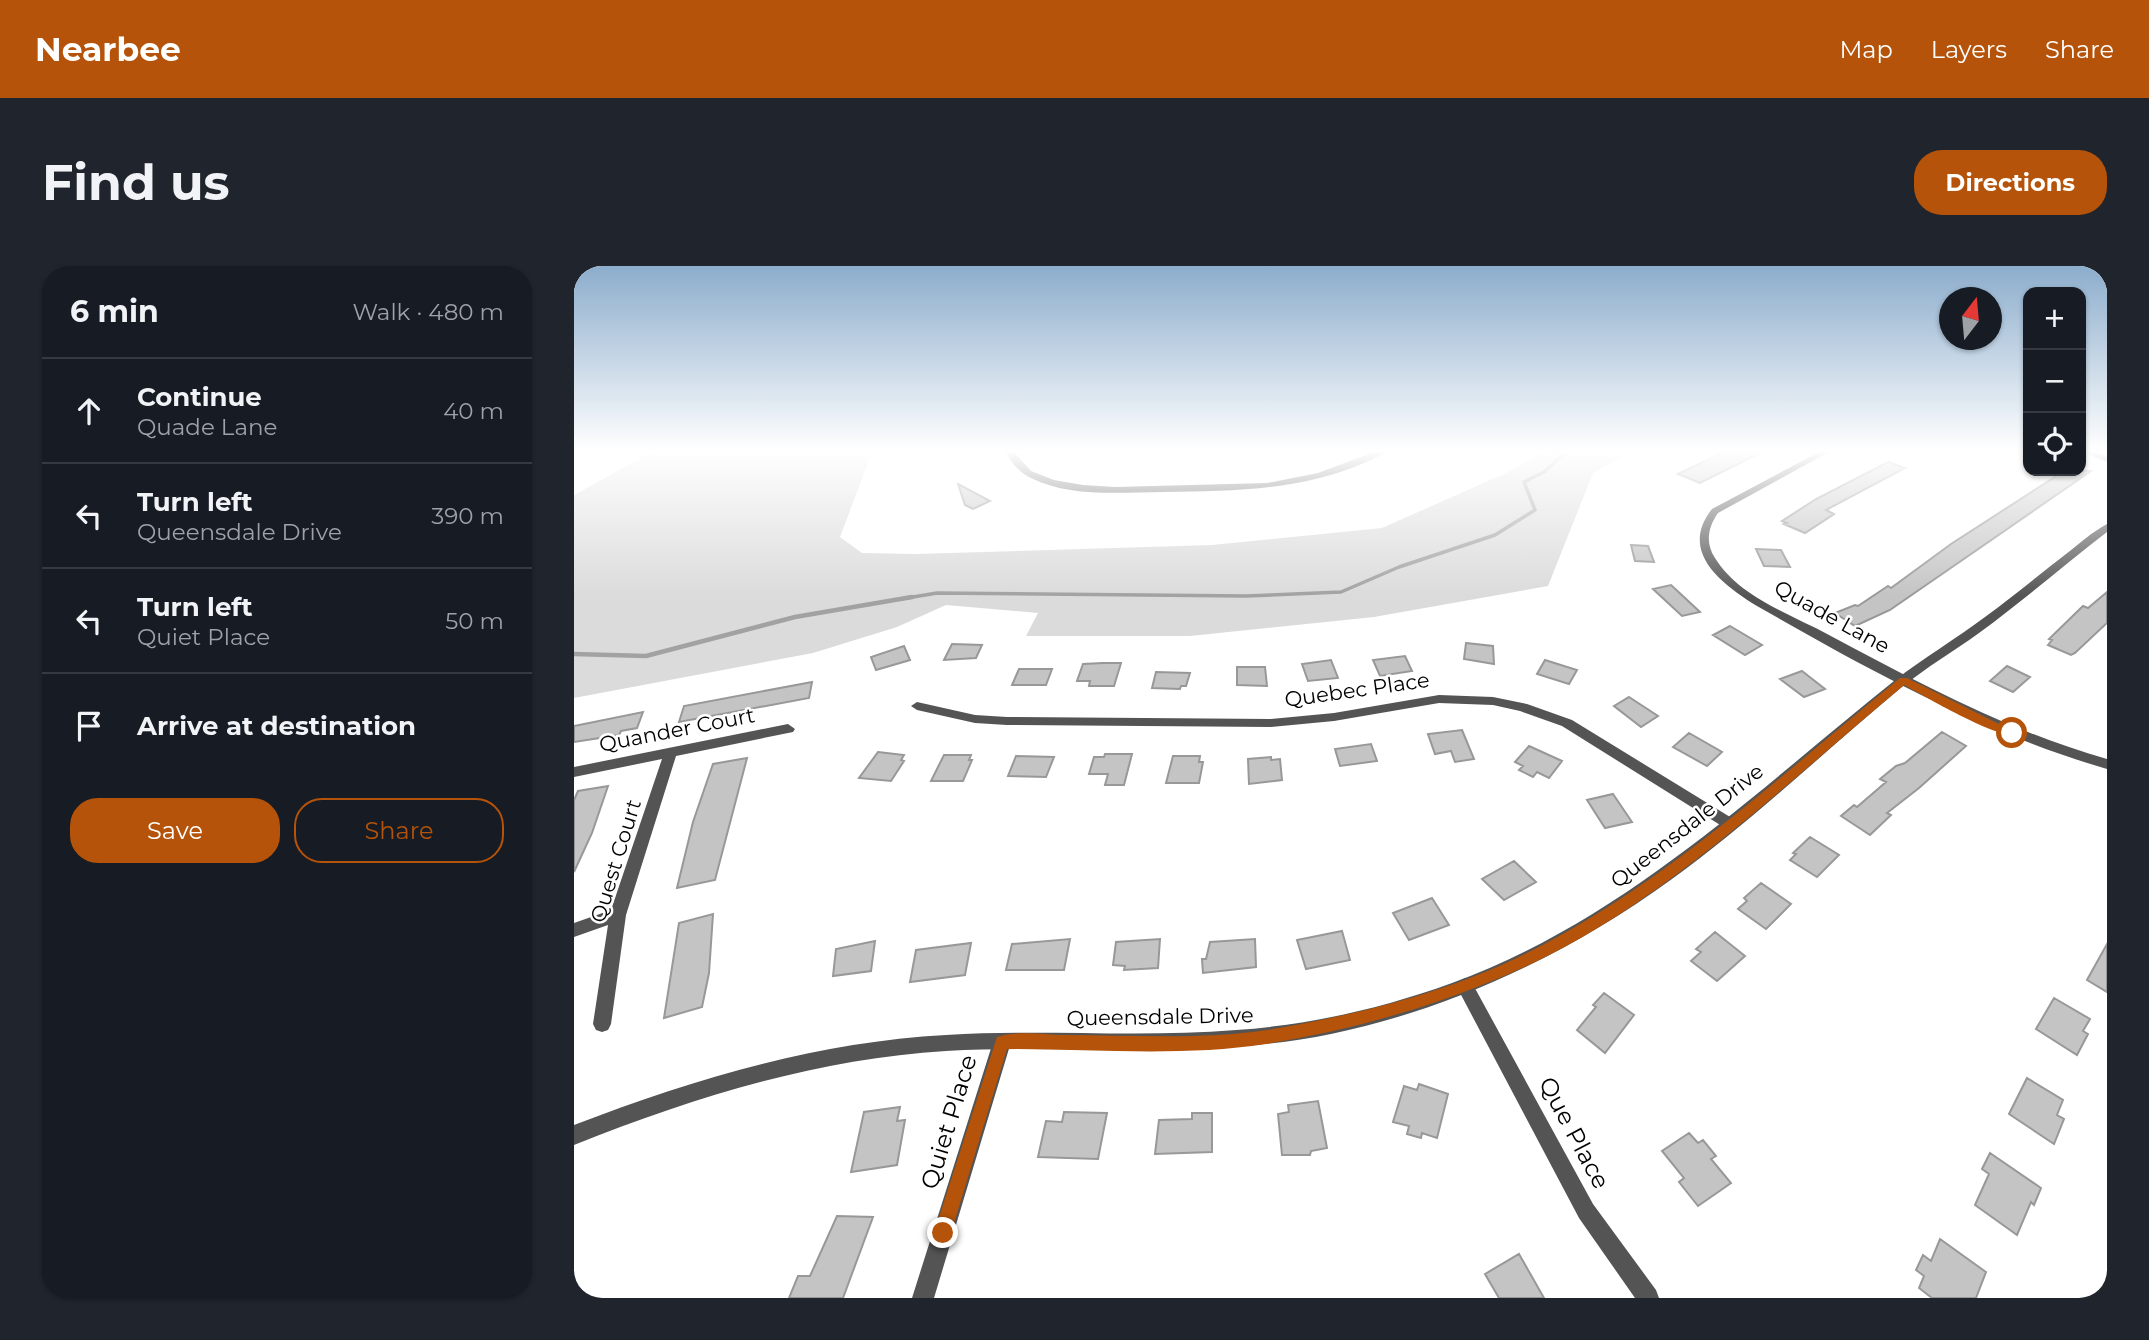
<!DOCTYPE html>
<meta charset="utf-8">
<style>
body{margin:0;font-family:Montserrat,sans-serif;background:#20242c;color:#f1f3f6}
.controls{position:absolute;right:21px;top:21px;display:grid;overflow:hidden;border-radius:14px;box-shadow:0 2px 5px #0004}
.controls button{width:63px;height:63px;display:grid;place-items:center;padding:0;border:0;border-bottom:2px solid #363941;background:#171b24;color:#f1f3f6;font:35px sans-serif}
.compass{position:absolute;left:1365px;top:21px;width:63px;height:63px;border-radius:50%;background:#171b24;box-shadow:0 2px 5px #0004;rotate:16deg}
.stop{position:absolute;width:21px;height:21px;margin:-16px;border:5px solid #b45309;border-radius:50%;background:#fff}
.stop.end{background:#b45309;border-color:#fff;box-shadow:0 2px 7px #0008}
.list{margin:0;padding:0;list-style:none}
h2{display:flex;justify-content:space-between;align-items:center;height:91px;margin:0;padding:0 28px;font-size:30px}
h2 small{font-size:23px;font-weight:400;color:#9ea1a6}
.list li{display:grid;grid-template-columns:46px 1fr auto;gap:21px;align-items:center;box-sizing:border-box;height:105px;padding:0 28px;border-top:2px solid #363941}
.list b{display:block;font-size:26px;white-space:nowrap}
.list p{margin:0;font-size:23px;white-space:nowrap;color:#9ea1a6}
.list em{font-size:23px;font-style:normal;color:#9ea1a6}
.actions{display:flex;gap:14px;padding:21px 28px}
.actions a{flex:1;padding:16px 0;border:2px solid #b45309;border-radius:28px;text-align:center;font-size:24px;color:#b45309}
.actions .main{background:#b45309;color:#fff}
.icon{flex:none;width:38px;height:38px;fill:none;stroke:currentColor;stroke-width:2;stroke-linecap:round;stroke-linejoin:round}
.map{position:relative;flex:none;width:1533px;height:1032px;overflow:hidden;border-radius:28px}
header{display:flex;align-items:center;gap:42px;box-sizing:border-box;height:98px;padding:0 35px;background:#b45309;color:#fff}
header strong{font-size:33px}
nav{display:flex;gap:38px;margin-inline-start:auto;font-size:24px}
.intro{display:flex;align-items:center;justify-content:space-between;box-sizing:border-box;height:168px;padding:0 42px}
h1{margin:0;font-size:49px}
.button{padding:18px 32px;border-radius:28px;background:#b45309;color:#fff;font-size:24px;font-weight:700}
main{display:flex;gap:42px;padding:0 42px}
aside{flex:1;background:#171b24;border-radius:28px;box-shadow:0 2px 5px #0004}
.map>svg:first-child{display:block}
</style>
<header>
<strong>Nearbee</strong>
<nav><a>Map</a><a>Layers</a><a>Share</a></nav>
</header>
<div class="intro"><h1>Find us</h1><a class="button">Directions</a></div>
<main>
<aside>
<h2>6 min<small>Walk · 480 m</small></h2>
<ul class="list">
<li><svg class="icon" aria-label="ahead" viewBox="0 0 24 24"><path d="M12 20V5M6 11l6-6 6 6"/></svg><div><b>Continue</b><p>Quade Lane</p></div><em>40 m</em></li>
<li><svg class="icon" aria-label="left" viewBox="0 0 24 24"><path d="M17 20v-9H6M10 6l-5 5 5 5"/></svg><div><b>Turn left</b><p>Queensdale Drive</p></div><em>390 m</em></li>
<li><svg class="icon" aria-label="left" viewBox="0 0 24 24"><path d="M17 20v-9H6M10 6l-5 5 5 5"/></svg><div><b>Turn left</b><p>Quiet Place</p></div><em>50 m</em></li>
<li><svg class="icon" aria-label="arrive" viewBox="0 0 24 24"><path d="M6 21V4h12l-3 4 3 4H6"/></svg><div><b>Arrive at destination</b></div></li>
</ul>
<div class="actions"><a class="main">Save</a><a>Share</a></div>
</aside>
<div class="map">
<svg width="1533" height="1032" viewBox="0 0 1533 1032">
<rect width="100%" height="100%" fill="#fff"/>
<!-- green -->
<path fill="#dbdbdb" d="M78,186H298L266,271L288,287L341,288L638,279L808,262L932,207L970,186H1055L1019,207L974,320L800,351L616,370H452L464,347L372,339L323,361L239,387L0,432V229Z"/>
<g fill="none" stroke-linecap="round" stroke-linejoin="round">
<!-- stream-far1 -->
<path stroke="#a2a2a2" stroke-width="3.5" d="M327,333L363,327L672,330L767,326L825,301L921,269L961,244L950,216L970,206L992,186"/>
<!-- stream -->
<path stroke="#a2a2a2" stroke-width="4.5" d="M0,388L72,390L221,351L338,331"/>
</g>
<!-- building -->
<path fill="#c4c4c4" stroke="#989898" stroke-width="2" d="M1150,186H1188L1126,217L1104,208Z
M1314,196L1331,202L1252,244L1260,248L1231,267L1210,258L1213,257L1208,255L1242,233Z
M1490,205H1517L1316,344L1281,360L1261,347L1281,339L1284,340L1314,320L1317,322L1377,278Z
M384,218L416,235L399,243L391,239Z
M1057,279L1074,280L1080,296L1061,295Z
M1182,283L1207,284L1216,301L1190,300Z
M1097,319L1126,346L1108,350L1079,323Z
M1533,326V357L1501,387L1497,389L1474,379L1478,374L1475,373L1509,340L1514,342Z
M1156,360L1188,379L1171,389L1139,369Z
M892,377L919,380L920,398L890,393Z
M378,378L408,379L402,392L370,394Z
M330,380L336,394L302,404L297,391Z
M831,390L838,405L806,410L799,394Z
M757,394L764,412L734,415L728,398Z
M971,394L1003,404L995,418L963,408Z
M529,397H547L540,420H515L516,415H503L509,398Z
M1433,400L1456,411L1439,426L1416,415Z
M663,401H691L693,420L663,419Z
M445,403H478L472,419H438Z
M1228,405L1251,423L1230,431L1206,413Z
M582,406L616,407L612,420H607L606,423L578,422Z
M238,416L235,432L105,456L110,440Z
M1055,431L1084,450L1067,461L1040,440Z
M69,446L63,462L47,465L45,469L0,476V460Z
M888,464L900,493L881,496L877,485L861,488L854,468Z
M1368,466L1392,480L1345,522L1313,547L1317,549L1296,569L1267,550L1280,539L1283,541L1312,516L1306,513L1322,500L1331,497Z
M1115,467L1148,486L1133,500L1099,481Z
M797,478L803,495L766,500L761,483Z
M955,480L988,495L975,512L963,506L959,511L945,504L949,500L941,496Z
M304,486L330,489L327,494L330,495L317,515L285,512Z
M531,488H558L550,519H531L534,508H515L520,491H530Z
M370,489H397L395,494H398L389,515H357Z
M442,490L480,491L472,511L434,510Z
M599,490H626L625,496H629L625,517H592Z
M697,491V494L706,493L708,514L675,518L674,493Z
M173,492L141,614L103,622L119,556L139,498Z
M34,520L18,567L0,606V534L4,525Z
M1039,528L1058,556L1031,562L1013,534Z
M1236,571L1265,589L1243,611L1216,594L1222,588L1219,587Z
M940,595L962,616L930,634L908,613Z
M1187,617L1217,638L1192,663L1164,643L1173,635L1170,632Z
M858,632L875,659L835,674L819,647Z
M139,648L135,707L128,741L90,752L105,657Z
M768,665L776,694L732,703L723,674Z
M1141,666L1171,690L1143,715L1117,695L1127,686L1122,683Z
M496,673L490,704H432L438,678Z
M586,673L584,702L550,704L551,700L539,699L542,676Z
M681,673L682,701L629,707L628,693H632L636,676Z
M301,675L297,705L259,710L262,683Z
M397,677L391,709L336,716L342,684Z
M1533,678V726L1513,714Z
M1030,727L1060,749L1031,787L1003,764L1022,741L1019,739Z
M1480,732L1516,753L1509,765L1514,768L1503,789L1462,763Z
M1453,812L1489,834L1483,849L1490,853L1480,878L1435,848Z
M845,818L874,828L863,872L848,867L847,872L833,868L835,860L819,856L830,820L843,824Z
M744,835L753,882L737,885L736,889H708L704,848L715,846L714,839Z
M326,841L323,855L331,854L323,899L277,906L290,846Z
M490,846L533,847L524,893L464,891L472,855L488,856Z
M618,847H638V886L581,888L585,854L618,853Z
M1115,867L1124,877L1129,874L1142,890L1137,893L1157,917L1124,940L1105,916L1110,912L1088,885Z
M1416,887L1467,922L1460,939L1457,936L1443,969L1401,939L1415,908L1408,903Z
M263,950L299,951L269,1032H215L224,1010H236Z
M1366,973L1412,1006L1402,1032H1358L1345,1022L1350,1010L1342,1004L1349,989L1357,995Z
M945,988L970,1032H925L911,1008Z"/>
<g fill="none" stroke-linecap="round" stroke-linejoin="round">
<!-- minor -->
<path fill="#545454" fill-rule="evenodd" d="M432,186H440L457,205L480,214L509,219L541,221L693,217L744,207L800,186H811C802,193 789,197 778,202C716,225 654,225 589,226C546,226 497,232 457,212C446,207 437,197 432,186Z
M1245,186H1255L1144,247C1134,261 1131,277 1141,292C1165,331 1216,348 1255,369C1345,417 1434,465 1533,493V503C1409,467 1295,404 1183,340C1148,318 1104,286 1138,243Z
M1509,186H1521L1533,190V196Z
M865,429L919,431L953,438L998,454L1161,554L1163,558L1161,562H1151L988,460L946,445L919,439L865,437L760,455L697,461L433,459L401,457L343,444L337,440L343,436L401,449L433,451L697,453L760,447Z
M214,458L221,463L219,466L102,490L52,649L37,758L34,764L28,766L22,764L19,758L34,659L0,671V657L37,644L88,493L0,511V501Z
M891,712L897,715L1019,938L1082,1024L1085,1032H1061L1005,952L885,725L882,720L885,715Z
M428,768L434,770L437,776L360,1032H338L419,776L422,770Z"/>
<!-- tertiary -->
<path fill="#545454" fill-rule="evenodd" d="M1533,258V266C1490,299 1449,335 1405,367C1380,385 1353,401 1328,421C1251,485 1179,554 1098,613C996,687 881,742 757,768C630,794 501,778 372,785C243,793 120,831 0,879V859C120,813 243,776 372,769C468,763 566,772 662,764C736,759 809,742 878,717C1050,654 1180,527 1320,415C1349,392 1382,373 1411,351C1438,331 1465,309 1492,288C1505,278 1518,266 1533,258Z"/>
</g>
<!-- sky -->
<linearGradient id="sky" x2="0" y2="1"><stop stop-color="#8cadcc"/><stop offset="0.56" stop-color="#fff"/><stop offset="1" stop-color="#fff" stop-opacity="0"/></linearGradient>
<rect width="1533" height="330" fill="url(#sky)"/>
<!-- route -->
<path fill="#b45309" d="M1326,412H1333L1443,467C1431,478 1347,428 1330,419C1216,514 1094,633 959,697C874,737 784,763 692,778C608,791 518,783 433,783L377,967L375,973L369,975L363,973L360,967L423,771C442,764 471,769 491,769C558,769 627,774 693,764C781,749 870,728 951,688C1090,619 1207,509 1326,412Z"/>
<g text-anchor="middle" stroke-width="5" stroke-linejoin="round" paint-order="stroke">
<!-- street labels -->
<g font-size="21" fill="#000" stroke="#fff">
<text transform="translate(1258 351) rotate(29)" y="7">Quade Lane</text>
<text transform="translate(783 424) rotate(-8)" y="7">Quebec Place</text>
<text transform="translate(103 464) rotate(-11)" y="7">Quander Court</text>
<text transform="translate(1113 560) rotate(-38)" y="7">Queensdale Drive</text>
<text transform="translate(42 595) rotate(-73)" y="7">Quest Court</text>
<text transform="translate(586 751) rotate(-1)" y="7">Queensdale Drive</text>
</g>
<!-- near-street labels -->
<g font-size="24" fill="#000" stroke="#fff">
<text transform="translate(375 856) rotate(-73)" y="8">Quiet Place</text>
<text transform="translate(1000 867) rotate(62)" y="8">Que Place</text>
</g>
</g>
</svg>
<div class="controls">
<button>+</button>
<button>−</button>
<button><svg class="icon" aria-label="locate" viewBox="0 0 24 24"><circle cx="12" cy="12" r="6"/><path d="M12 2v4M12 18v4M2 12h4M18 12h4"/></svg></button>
</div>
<svg class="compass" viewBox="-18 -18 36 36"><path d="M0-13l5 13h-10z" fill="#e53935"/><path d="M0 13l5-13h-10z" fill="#9ea1a6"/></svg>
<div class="stop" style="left:1438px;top:467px"></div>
<div class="stop end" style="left:369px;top:967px"></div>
</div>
</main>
